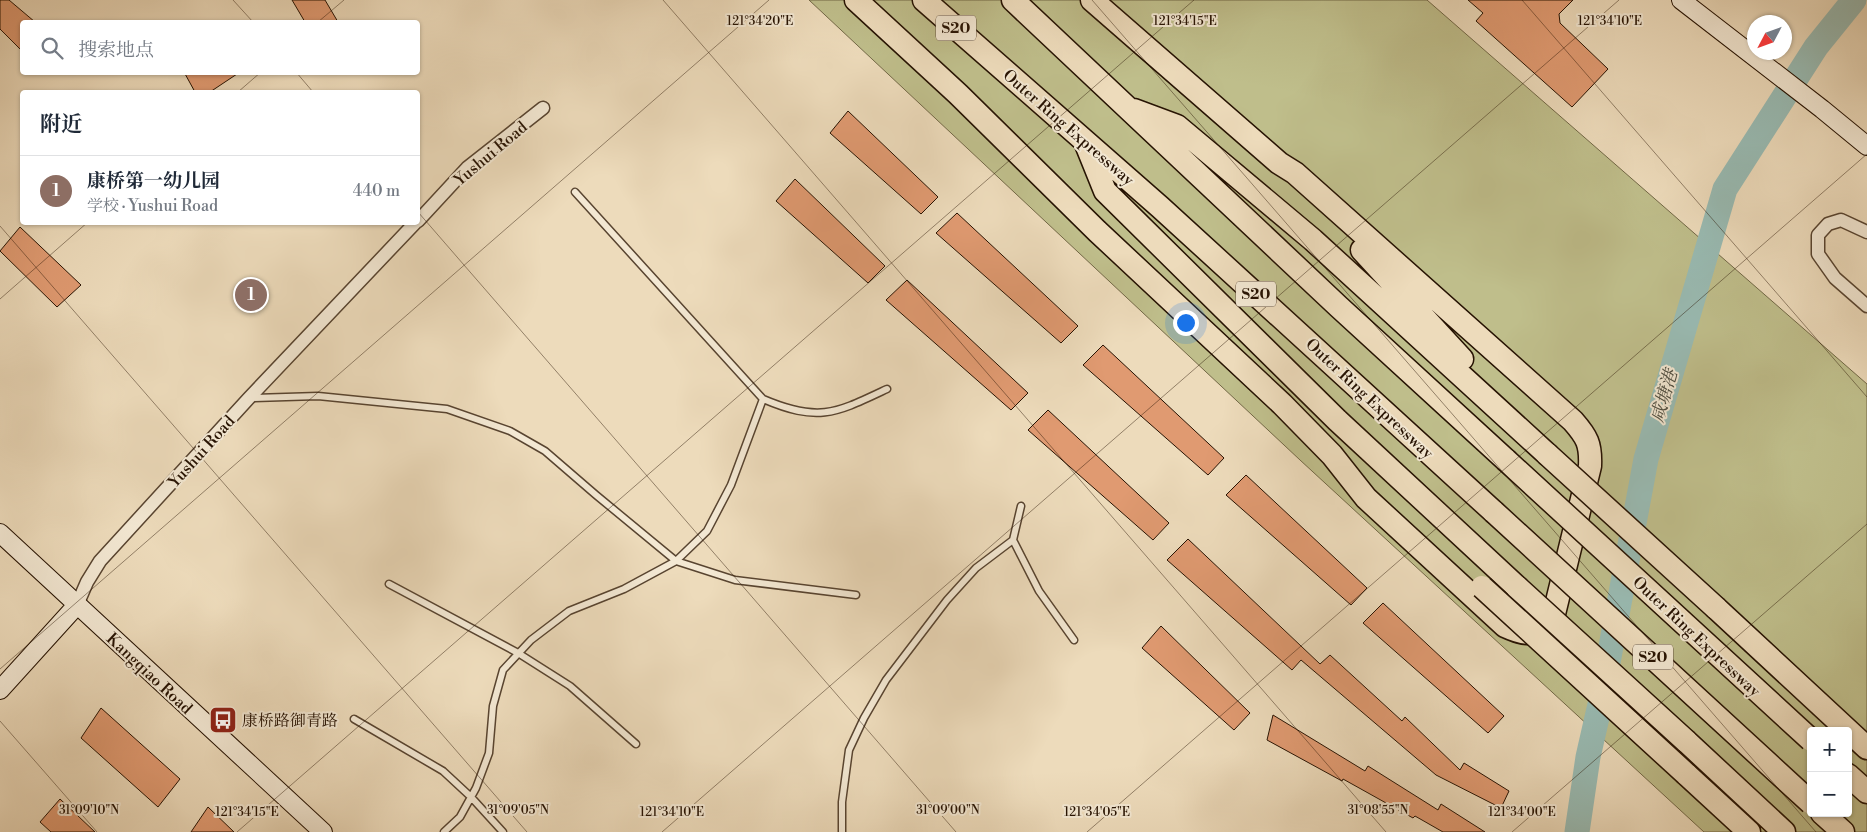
<!DOCTYPE html>
<html lang="zh">
<meta charset="utf-8">
<style>
body{margin:0;font-family:"Libre Bodoni","Noto Serif SC",serif;background:#f6f6f7;color:#1f2937}
.controls{position:absolute;right:15px;bottom:15px;display:grid;overflow:hidden;border-radius:5px;box-shadow:0 1px 4px #0004}
.controls button{width:45px;height:45px;display:grid;place-items:center;padding:0;border:0;border-bottom:1px solid #e0e1e3;background:#fff;color:#1f2937;font:25px sans-serif}
.compass{position:absolute;left:1747px;top:15px;width:45px;height:45px;border-radius:50%;background:#fff;box-shadow:0 1px 4px #0004;rotate:229deg}
.you{position:absolute;left:1185px;top:322px;width:18px;height:18px;margin:-12px;border:4px solid #fff;border-radius:50%;background:#1a73e8;box-shadow:0 0 0 8px #1a73e833}
.badge{display:grid;place-items:center;width:32px;height:32px;border-radius:50%;background:#111827;color:#fff;font-size:16px;font-weight:700}
.pin{position:absolute;translate:-50% -50%;border:2px solid #fff;box-shadow:0 1px 5px #0006}
.list{margin:0;padding:0;list-style:none}
h2{display:flex;justify-content:space-between;align-items:center;height:65px;margin:0;padding:0 20px;font-size:21px}
h2 small{font-size:16px;font-weight:400;color:#747a83}
.list li{display:grid;grid-template-columns:32px 1fr auto;gap:15px;align-items:center;box-sizing:border-box;height:70px;padding:0 20px;border-top:1px solid #e0e1e3}
.list b{display:block;font-size:19px;white-space:nowrap}
.list p{margin:0;font-size:16px;white-space:nowrap;color:#747a83}
.list em{font-size:16px;font-style:normal;color:#747a83}
.icon{flex:none;width:28px;height:28px;fill:none;stroke:currentColor;stroke-width:2;stroke-linecap:round;stroke-linejoin:round}
.map{position:relative;flex:none;width:1867px;height:832px;overflow:hidden}
.search{position:absolute;background:#fff;box-shadow:0 1px 4px #0004;left:20px;top:20px;width:400px;height:55px;display:flex;align-items:center;gap:12px;box-sizing:border-box;padding:0 18px;border-radius:5px;color:#747a83;font-size:19px}
.panel{position:absolute;background:#fff;box-shadow:0 1px 4px #0004;left:20px;top:90px;width:400px;height:135px;border-radius:5px}
.map>svg:first-child{display:block}
</style>
<div class="map">
<svg width="1867" height="832" viewBox="0 0 1867 832">
<rect width="100%" height="100%" fill="#eddbbb"/>
<filter id="stains"><feTurbulence type="fractalNoise" baseFrequency=".004" numOctaves="4"/><feColorMatrix values="0 0 0 0 .2 0 0 0 0 .09 0 0 0 0 .02 0 0 0 .5 -.17"/></filter>
<radialGradient id="worn" r=".72"><stop offset=".6" stop-color="#630" stop-opacity="0"/><stop offset="1" stop-color="#630" stop-opacity=".3"/></radialGradient>
<!-- green -->
<path fill="#bfbe8b" stroke="#726846" fill-rule="evenodd" d="M809,0H1427L1867,384V832H1704L1300,460ZM1811,731H1848V813H1811Z"/>
<g fill="none" stroke-linecap="round" stroke-linejoin="round">
<!-- river -->
<path stroke="#99bbb3" stroke-width="25" d="M1577,832L1588,757L1601,700L1646,459L1725,189L1816,47L1854,0"/>
</g>
<!-- building -->
<path fill="#e09a71" stroke="#261202" d="M0,0H9L35,22H22V51L0,29Z
M292,0H325L338,22H305Z
M1468,0H1573L1559,14L1560,23L1608,69L1572,107L1476,21L1483,13Z
M184,72H240L210,92H195Z
M848,111L938,197L921,214L830,133Z
M795,179L885,266L868,283L776,201Z
M957,213L1078,326L1061,343L936,233Z
M20,227L81,285L57,307L0,251Z
M907,280L1028,393L1011,410L886,300Z
M1103,345L1224,458L1208,475L1083,365Z
M1048,410L1169,523L1153,540L1028,430Z
M1246,475L1367,588L1351,605L1226,495Z
M1188,539L1320,664L1330,655L1402,721L1405,717L1460,770L1464,763L1509,791L1501,808L1436,775L1301,660L1292,670L1167,560Z
M1383,603L1504,716L1488,733L1363,623Z
M1161,626L1250,713L1234,730L1142,648Z
M101,708L180,779L158,807L81,738Z
M1273,715L1365,771L1368,766L1438,810L1441,804L1485,832H1443L1415,816L1413,818L1343,779L1342,781L1267,740Z
M60,799L95,832H51L40,822Z
M208,807L234,832H191Z"/>
<g fill="none" stroke-linecap="round" stroke-linejoin="round">
<!-- lane casing -->
<g stroke="#584430" stroke-width="9">
<path id="lane" d="M575,192L763,399C819,423 836,413 887,389
M250,398L318,396L447,409L510,431L545,451L596,495L676,561L735,580L856,595
M1021,506L1013,540L1039,591L1074,640
M389,584L518,653L570,686L636,744
M354,719L443,771L471,797L503,832
M444,832L460,817L476,788L489,753L493,706L503,670L531,640L569,611L624,589L676,561L707,531L731,485L763,399
M842,832V802L849,750L864,718L886,680L947,600L976,568L1013,540"/>
</g>
<!-- street casing -->
<g stroke="#584430" stroke-width="15">
<path id="street" d="M418,221L467,168L543,108
M1867,232L1841,220L1828,224L1818,235V254L1835,278L1867,306
M77,605L87,582L100,561L249,398L416,222"/>
</g>
<!-- secondary casing -->
<g stroke="#261202" stroke-width="20">
<path id="secondary" d="M1681,0L1822,109L1867,146
M0,533L323,832
M0,690L77,605"/>
</g>
<!-- highway casing -->
<g stroke="#261202" stroke-width="25">
<path id="highway" d="M856,0L958,94L1097,231L1282,404L1332,455L1366,498L1505,626C1527,636 1536,637 1553,618L1590,466C1591,444 1587,437 1573,421L1295,173L1279,163L1092,0
M924,0L1160,207L1494,512
M1013,0L1339,307L1506,460
M1134,110L1177,126L1313,240L1547,454
M1086,144L1105,191L1337,420L1517,587
M1362,250L1462,359
M1716,608L1867,748
M1686,741L1784,832
M1686,774L1749,832
M1848,775L1867,792
M1822,813L1843,832"/>
</g>
<!-- lane -->
<use href="#lane" stroke="#f3e8d3" stroke-width="6"/>
<!-- street -->
<use href="#street" stroke="#f3e8d3" stroke-width="12"/>
<!-- secondary -->
<use href="#secondary" stroke="#f3e8d3" stroke-width="18"/>
<!-- highway -->
<use href="#highway" stroke="#eddbbb" stroke-width="22"/>
<!-- highway-bridge casing -->
<g stroke="#261202" stroke-width="25" stroke-linecap="butt">
<path id="highway-bridge" d="M1547,454L1716,608
M1506,460L1811,740
M1494,512L1811,803
M1482,587L1686,774
M1517,587L1686,741"/>
</g>
<!-- highway-bridge -->
<use href="#highway-bridge" stroke="#eddbbb" stroke-width="22"/>
</g>
<!-- ticks -->
<path fill="none" stroke="#261202" stroke-width="1" stroke-opacity="0.45" d="M233,0L253,22M663,0L1386,832M1092,0L1816,832M1522,0L1867,397M318,22L344,0M296,72L313,92M238,92L261,72M418,212L956,832M0,226L527,832M0,299L88,222M0,669L769,0M0,721L97,832M237,832L1194,0M662,832L1619,0M1087,832L1867,154M1512,832L1867,524"/>
<!-- icons -->
<defs>
<g id="bus-square" transform="scale(1.4375)"><rect x="-9" y="-9" width="18" height="18" rx="4" fill="#8f2418" stroke="#f3e8d3"/><path d="M-5-6H5V4H4V6H2V4H-2V6H-4V4H-5ZM-3.5-4V0h7V-4ZM-3.5 1.2v1.5H-2V1.2ZM2 1.2v1.5H3.5V1.2Z" fill="#fff"/></g>
</defs>
<g fill-rule="evenodd">
<use href="#bus-square" x="223" y="720"/>
</g>
<g text-anchor="middle" stroke-width="4" stroke-linejoin="round" paint-order="stroke">
<!-- shield labels -->
<g fill="#f3e8d3" stroke="#645241" stroke-width="1">
<rect x="936" y="15.5" width="40" height="25" rx="4"/>
<rect x="1236" y="281.5" width="40" height="25" rx="4"/>
<rect x="1633" y="644.5" width="40" height="25" rx="4"/>
</g>
<g font-size="15" font-weight="bold" fill="#261202">
<text x="956" y="33">S20</text>
<text x="1256" y="299">S20</text>
<text x="1653" y="662">S20</text>
</g>
<!-- street labels -->
<g font-size="16" fill="#261202" stroke="#f3e8d3">
<text transform="translate(1069 127) rotate(41)" y="6">Outer Ring Expressway</text>
<text transform="translate(490 153) rotate(-40)" y="6">Yushui Road</text>
<text transform="translate(1370 398) rotate(43)" y="6">Outer Ring Expressway</text>
<text transform="translate(201 451) rotate(-48)" y="6">Yushui Road</text>
<text transform="translate(1697 636) rotate(43)" y="6">Outer Ring Expressway</text>
<text transform="translate(150 673) rotate(43)" y="6">Kangqiao Road</text>
</g>
<!-- poi labels -->
<g font-size="16" fill="#261202" stroke="#f3e8d3" text-anchor="start">
<text x="242" y="726">康桥路御青路</text>
</g>
<!-- water labels -->
<g font-size="18" font-style="italic" fill="#4e4d40" stroke="#f3e8d3">
<text transform="translate(1664 396) rotate(-74)" y="6">咸塘港</text>
</g>
</g>
<g font-size="12" text-anchor="middle" fill="#261202" stroke="#f3e8d3" stroke-width="4" stroke-linejoin="round" paint-order="stroke">
<text x="760" y="25">121°34'20"E</text>
<text x="1185" y="25">121°34'15"E</text>
<text x="1610" y="25">121°34'10"E</text>
<text x="89" y="814">31°09'10"N</text>
<text x="518" y="814">31°09'05"N</text>
<text x="948" y="814">31°09'00"N</text>
<text x="1378" y="814">31°08'55"N</text>
<text x="247" y="816">121°34'15"E</text>
<text x="672" y="816">121°34'10"E</text>
<text x="1097" y="816">121°34'05"E</text>
<text x="1522" y="816">121°34'00"E</text>
</g>
<rect width="100%" height="100%" filter="url(#stains)"/>
<rect width="100%" height="100%" fill="url(#worn)"/>
</svg>
<div class="controls">
<button>+</button>
<button>−</button>
</div>
<svg class="compass" viewBox="-18 -18 36 36"><path d="M0-13l5 13h-10z" fill="#e53935"/><path d="M0 13l5-13h-10z" fill="#747a83"/></svg>
<div class="you"></div>
<div class="pin badge" style="left:251px;top:295px;background:#8d6e63">1</div>
<div class="search"><svg class="icon" aria-label="search" viewBox="0 0 24 24"><circle cx="10" cy="10" r="6"/><path d="M15 15l6 6"/></svg>搜索地点</div>
<section class="panel">
<h2>附近<small></small></h2>
<ul class="list">
<li><span class="badge" style="background:#8d6e63">1</span><div><b>康桥第一幼儿园</b><p>学校 · Yushui Road</p></div><em>440 m</em></li>
</ul>
</section>
</div>
